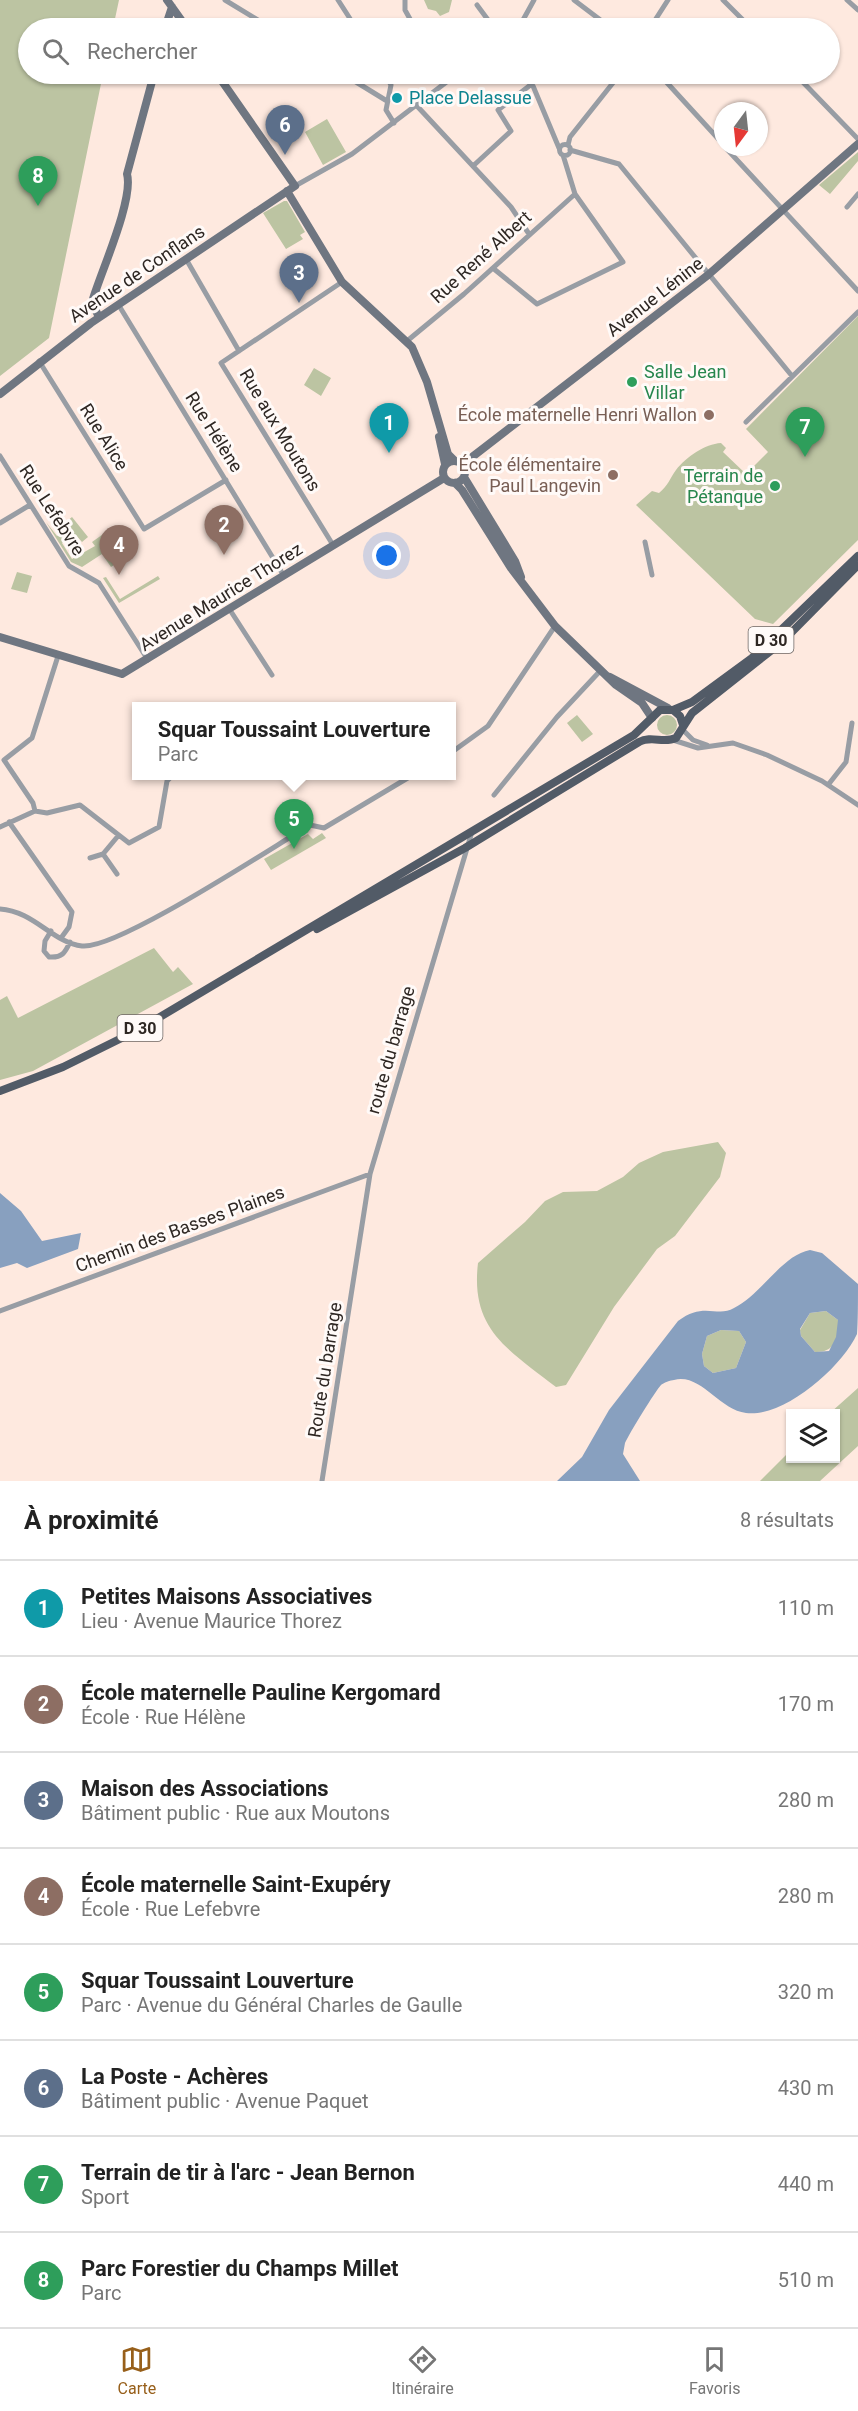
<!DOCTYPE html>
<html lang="fr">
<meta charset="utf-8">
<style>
body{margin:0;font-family:Roboto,sans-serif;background:#f6f6f6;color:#222}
.controls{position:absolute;right:18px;bottom:18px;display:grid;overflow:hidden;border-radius:0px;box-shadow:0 2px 4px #0004}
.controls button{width:54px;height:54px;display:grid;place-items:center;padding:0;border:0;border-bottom:2px solid #e0e0e0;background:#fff;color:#222;font:30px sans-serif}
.compass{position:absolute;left:714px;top:102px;width:54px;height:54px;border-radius:50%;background:#fff;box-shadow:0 2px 4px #0004;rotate:195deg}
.you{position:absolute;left:387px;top:556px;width:21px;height:21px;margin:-15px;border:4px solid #fff;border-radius:50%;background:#1a73e8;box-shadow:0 0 0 9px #1a73e833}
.badge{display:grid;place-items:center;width:39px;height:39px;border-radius:50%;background:#975f1a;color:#fff;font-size:20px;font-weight:700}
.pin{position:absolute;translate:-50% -50px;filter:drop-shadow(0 2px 3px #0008)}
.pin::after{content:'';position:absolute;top:32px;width:21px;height:18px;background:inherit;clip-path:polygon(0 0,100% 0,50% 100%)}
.popup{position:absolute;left:132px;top:702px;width:324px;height:78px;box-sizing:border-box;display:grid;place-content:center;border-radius:0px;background:#fff;filter:drop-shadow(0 2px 4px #0005);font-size:20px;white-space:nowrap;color:#767676}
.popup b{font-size:22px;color:#222}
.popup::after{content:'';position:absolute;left:50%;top:100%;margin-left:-12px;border:12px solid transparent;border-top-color:#fff}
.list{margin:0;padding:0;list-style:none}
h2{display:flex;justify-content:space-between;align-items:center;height:78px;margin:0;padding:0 24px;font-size:26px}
h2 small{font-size:20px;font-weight:400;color:#767676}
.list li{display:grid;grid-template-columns:39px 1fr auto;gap:18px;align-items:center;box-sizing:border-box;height:96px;padding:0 24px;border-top:2px solid #e0e0e0}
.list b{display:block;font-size:22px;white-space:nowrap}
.list p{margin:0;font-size:20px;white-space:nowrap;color:#767676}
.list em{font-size:20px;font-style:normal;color:#767676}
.icon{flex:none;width:33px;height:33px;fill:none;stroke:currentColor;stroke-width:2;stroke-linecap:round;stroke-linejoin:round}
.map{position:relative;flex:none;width:858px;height:1481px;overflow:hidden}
.search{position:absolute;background:#fff;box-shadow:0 2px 4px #0004;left:18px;right:18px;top:18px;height:66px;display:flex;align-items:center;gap:15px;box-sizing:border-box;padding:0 21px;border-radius:33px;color:#767676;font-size:22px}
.sheet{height:846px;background:#fff}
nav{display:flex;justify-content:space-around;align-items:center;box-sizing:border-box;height:84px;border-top:2px solid #e0e0e0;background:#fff;font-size:16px;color:#767676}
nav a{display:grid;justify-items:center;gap:3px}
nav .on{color:#975f1a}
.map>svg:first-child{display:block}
</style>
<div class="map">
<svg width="858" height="1481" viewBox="0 0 858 1481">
<rect width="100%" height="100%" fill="#fee9df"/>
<!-- green -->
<path fill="#bcc4a2" d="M0,0H119L113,28H28V74H103L49,338L0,376Z
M424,0H452L449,12L440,16L436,11L428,9Z
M327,119L346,152L323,165L305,132Z
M858,152V161L830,194L819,185Z
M284,201H287L305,232L300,235L303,239L286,249L263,213Z
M858,316V540L773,624L755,619L636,505L652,491L659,493C668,486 670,478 676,470C686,457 705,444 721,443L726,448L723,452L746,474L768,452L746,429Z
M314,368L331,378L321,396L304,385Z
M72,517L88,537L82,542L76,535L62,543L72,559L95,546L92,542L106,532L124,558L111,567L102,554L82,567L71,562L46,522L57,536L70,528L66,522Z
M17,572L32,576L27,593L11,589Z
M158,576L160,579L119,603L103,578L106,577L120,599Z
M657 725a10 10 0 1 1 20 0a10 10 0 1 1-20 0Z
M577,715L593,734L582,742L567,723Z
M322,833L326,838L271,870L264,859L308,834L313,839Z
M154,948L173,972L178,967L193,984L33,1071L0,1080V1000L7,996L18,1018Z
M718,1142L726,1153L720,1177L675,1236L657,1249L614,1307L566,1385L556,1387C509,1350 470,1330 478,1263L525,1222L545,1201L563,1192L597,1191L623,1177L639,1163L663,1152Z
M826,1311L838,1320C839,1338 835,1353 815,1352L801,1336L800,1330L810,1313Z
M721,1330L739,1331L746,1342L736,1368L713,1373L704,1366L702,1354L707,1336Z
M858,1388V1446L820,1481H760L790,1451V1458H836V1414L830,1413Z"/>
<!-- water -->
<path fill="#88a0bf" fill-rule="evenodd" d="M0,1193L21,1211L42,1241L81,1233L78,1249L27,1268L17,1263L0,1268Z
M810,1250L822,1253L858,1284C858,1299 858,1322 857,1334C842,1367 784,1418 746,1413C719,1410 701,1373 674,1380C671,1380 663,1383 661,1385C656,1390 629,1434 625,1443L623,1454L640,1481H557L582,1457L609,1410L678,1321C704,1301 717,1318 734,1308C762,1294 782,1255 810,1250ZM826,1311L838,1320L836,1337L829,1351L815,1352L801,1336L800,1329L810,1313ZM721,1330L739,1331L746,1342L736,1368L713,1373L704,1366L702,1354L707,1336Z"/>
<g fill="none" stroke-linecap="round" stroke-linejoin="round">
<!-- street -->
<path stroke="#989da4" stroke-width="5" d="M225,0L271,28
M338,0L356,28
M405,0V10L415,28
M574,0L611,28
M723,0L751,28
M847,0L858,10
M477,5L494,28
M513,28L523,20L534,0
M650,28L668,0
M343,74L387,101
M385,74L391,85L386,110L394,123
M438,74L444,84
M528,74L559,148
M659,74L723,144
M795,74L858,139
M417,106L511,207L529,234
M559.5 150a5.5 5.5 0 1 1 11 0a5.5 5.5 0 1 1-11 0Z
M568,145L570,137L620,74
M725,147L858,291
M570,150L619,164L792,376
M473,166L511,131L498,110L533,83
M295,186L352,154L457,74
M847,207L858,194
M186,259L239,351
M494,269L537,304L623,262L575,194L563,155
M118,304L284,576
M407,341L464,294L575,194
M39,361L144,529L226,480
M746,422L858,312
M0,456L69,566L99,583L148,660
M0,523L30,505
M645,542L652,575
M333,545L221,363L342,282
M230,610L272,675
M682,729L693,740L707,745
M673,740L698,748L733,743L767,755L822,781L858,805
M452,752L488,726L555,626
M4,760L32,738L58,656
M4,760L33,803L35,811
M175,776H197
M828,785L846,762L852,723
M494,795L557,717L601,670
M35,811L47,813L80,805L129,843L159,827L167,781L172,776
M9,822L72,912L69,927L61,938
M0,827L35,811
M90,858L103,854
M117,874L103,854L118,836
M0,909C34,911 53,943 82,946C117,950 271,848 310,825L324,828L411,776
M51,931L45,941L44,951L49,957C62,958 65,953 70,942
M0,1311L370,1174
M322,1481L370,1174L471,835"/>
<!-- secondary -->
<path stroke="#6f7681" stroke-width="8" d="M167,0L187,28
M165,28L172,7
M287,191L342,282L412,347L427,382L448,454L454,460
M99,317L93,305V299C101,272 134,199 127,174L154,74
M0,394L91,323L295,186L217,74
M439,437L445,464
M443 472a11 11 0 1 1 22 0a11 11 0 1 1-22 0Z
M463,464L708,275L858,144
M464,477L515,561L521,577
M455,483L462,490L511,568L555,626L616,685L642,703L652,718
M0,637L122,674L444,478
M610,677L668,708"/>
<!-- primary -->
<path stroke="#525b67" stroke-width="8" d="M673,710L692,702L752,658L858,556
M317,929L465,848L639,742C652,735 663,744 676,738L692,713L782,642L858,565
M0,1091L63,1067L138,1030L634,735L660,710H673L680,716L683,725"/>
</g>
<!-- markers -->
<circle fill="#0f9aa8" stroke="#fffaf8" stroke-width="2" cx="397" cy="98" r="6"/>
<g fill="#2e9e5b" stroke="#fffaf8" stroke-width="2">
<circle cx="632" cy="382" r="6"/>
<circle cx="775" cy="486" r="6"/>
</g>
<g fill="#8d6e63" stroke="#fffaf8" stroke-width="2">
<circle cx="709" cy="415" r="6"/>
<circle cx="613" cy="475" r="6"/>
</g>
<g text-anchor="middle" stroke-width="6" stroke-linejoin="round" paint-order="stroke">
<!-- shield labels -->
<g fill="#fffaf8" stroke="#6d6663" stroke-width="1.5">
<rect x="748.5" y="627" width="45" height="26" rx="4.5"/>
<rect x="117.5" y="1015" width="45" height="26" rx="4.5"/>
</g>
<g font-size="16" font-weight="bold" fill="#2e2723">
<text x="771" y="646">D 30</text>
<text x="140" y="1034">D 30</text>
</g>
<!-- culture labels -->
<g font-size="18" fill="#0d838f" stroke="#fffaf8" text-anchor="start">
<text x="409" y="104">Place Delassue</text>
</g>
<!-- street labels -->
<g font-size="18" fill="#2e2723" stroke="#fffaf8">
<text transform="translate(481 257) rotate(-42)" y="6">Rue René Albert</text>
<text transform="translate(137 274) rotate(-34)" y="6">Avenue de Conflans</text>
<text transform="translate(655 297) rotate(-38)" y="6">Avenue Lénine</text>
<text transform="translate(280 430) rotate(59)" y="6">Rue aux Moutons</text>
<text transform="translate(214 432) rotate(58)" y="6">Rue Hélène</text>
<text transform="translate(104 437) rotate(58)" y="6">Rue Alice</text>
<text transform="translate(52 510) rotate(57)" y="6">Rue Lefebvre</text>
<text transform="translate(221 597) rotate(-32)" y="6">Avenue Maurice Thorez</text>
<text transform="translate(391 1050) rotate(-74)" y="6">route du barrage</text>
<text transform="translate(180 1229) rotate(-20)" y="6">Chemin des Basses Plaines</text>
<text transform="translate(325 1370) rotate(-81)" y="6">Route du barrage</text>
</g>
<!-- leisure labels -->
<g font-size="18" fill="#27864d" stroke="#fffaf8" text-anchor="start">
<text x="644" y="378">Salle Jean<tspan x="644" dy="21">Villar</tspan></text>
<text x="763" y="482" text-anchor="end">Terrain de<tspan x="763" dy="21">Pétanque</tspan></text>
</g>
<!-- education labels -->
<g font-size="18" fill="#785e54" stroke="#fffaf8" text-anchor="end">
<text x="697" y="421">École maternelle Henri Wallon</text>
<text x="601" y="471">École élémentaire<tspan x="601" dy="21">Paul Langevin</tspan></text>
</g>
</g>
</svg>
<div class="controls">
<button><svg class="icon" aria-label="layers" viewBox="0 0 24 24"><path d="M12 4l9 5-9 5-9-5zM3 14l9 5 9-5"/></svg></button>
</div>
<svg class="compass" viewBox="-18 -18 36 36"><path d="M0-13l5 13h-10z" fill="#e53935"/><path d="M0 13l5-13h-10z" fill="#767676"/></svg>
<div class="you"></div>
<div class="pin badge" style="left:389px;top:453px;background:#0f9aa8">1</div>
<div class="pin badge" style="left:224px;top:555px;background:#8d6e63">2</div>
<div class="pin badge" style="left:299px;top:303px;background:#5c6f8a">3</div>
<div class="pin badge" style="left:119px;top:575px;background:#8d6e63">4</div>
<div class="pin badge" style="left:294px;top:849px;background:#2e9e5b">5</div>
<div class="popup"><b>Squar Toussaint Louverture</b>Parc</div>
<div class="pin badge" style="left:285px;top:155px;background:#5c6f8a">6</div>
<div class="pin badge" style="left:805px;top:457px;background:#2e9e5b">7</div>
<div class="pin badge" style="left:38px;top:206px;background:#2e9e5b">8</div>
<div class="search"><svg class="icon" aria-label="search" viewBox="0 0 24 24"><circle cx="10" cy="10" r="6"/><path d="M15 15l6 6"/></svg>Rechercher</div>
</div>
<section class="sheet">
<h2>À proximité<small>8 résultats</small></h2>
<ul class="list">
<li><span class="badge" style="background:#0f9aa8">1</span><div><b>Petites Maisons Associatives</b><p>Lieu · Avenue Maurice Thorez</p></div><em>110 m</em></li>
<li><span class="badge" style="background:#8d6e63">2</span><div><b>École maternelle Pauline Kergomard</b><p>École · Rue Hélène</p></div><em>170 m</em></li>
<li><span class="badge" style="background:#5c6f8a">3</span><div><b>Maison des Associations</b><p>Bâtiment public · Rue aux Moutons</p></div><em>280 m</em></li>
<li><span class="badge" style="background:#8d6e63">4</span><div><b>École maternelle Saint-Exupéry</b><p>École · Rue Lefebvre</p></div><em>280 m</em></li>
<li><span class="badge" style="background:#2e9e5b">5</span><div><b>Squar Toussaint Louverture</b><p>Parc · Avenue du Général Charles de Gaulle</p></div><em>320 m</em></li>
<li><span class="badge" style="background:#5c6f8a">6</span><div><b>La Poste - Achères</b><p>Bâtiment public · Avenue Paquet</p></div><em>430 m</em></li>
<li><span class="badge" style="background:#2e9e5b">7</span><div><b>Terrain de tir à l'arc - Jean Bernon</b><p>Sport</p></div><em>440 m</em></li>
<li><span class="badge" style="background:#2e9e5b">8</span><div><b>Parc Forestier du Champs Millet</b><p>Parc</p></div><em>510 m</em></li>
</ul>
</section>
<nav>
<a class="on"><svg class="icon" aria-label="map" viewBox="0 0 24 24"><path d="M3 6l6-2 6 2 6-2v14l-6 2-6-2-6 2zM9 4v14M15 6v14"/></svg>Carte</a>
<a><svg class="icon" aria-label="directions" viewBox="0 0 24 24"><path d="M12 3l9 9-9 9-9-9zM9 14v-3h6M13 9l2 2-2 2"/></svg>Itinéraire</a>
<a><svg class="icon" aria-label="saved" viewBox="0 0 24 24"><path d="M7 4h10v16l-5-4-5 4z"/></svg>Favoris</a>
</nav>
